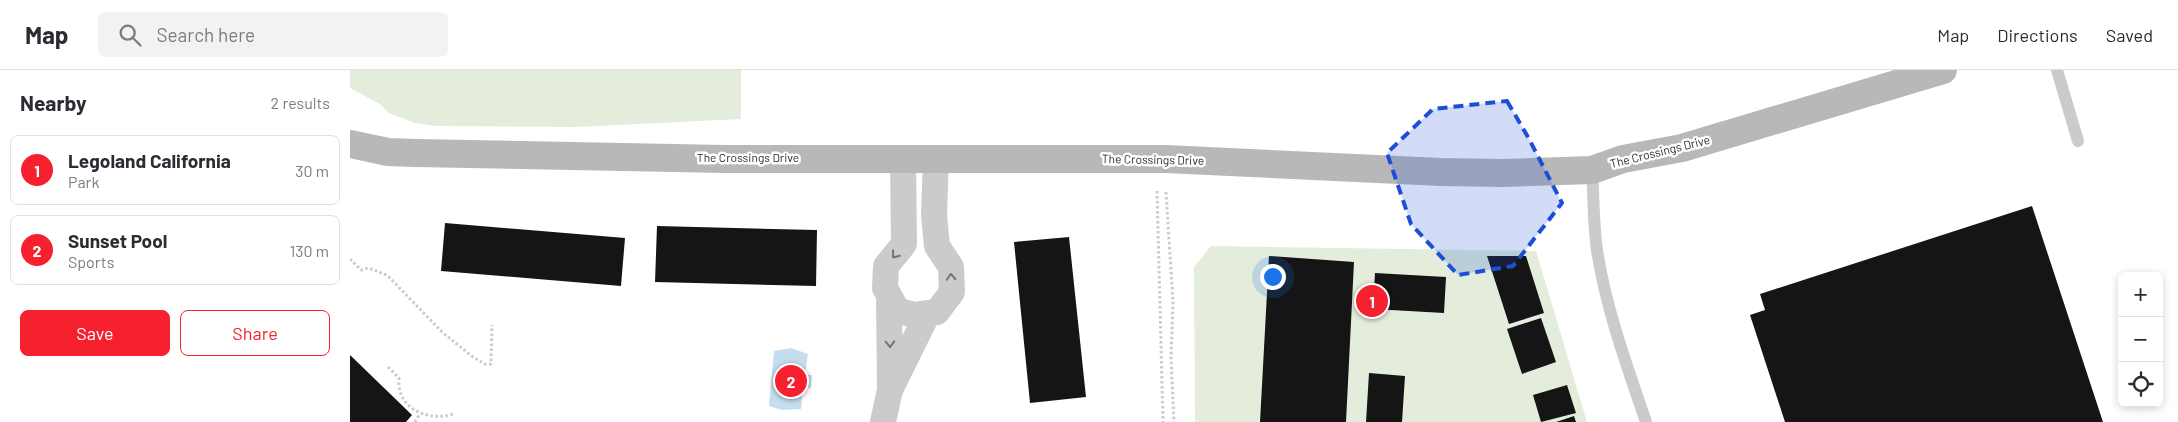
<!DOCTYPE html>
<meta charset="utf-8">
<style>
body{margin:0;font-family:Barlow,sans-serif;background:#f2f2f3;color:#2b2b33}
.controls{position:absolute;right:15px;bottom:15px;display:grid;overflow:hidden;border-radius:8px;box-shadow:0 2px 8px #0003}
.controls button{width:45px;height:45px;display:grid;place-items:center;padding:0;border:0;border-bottom:1px solid #e1e1e2;background:#fff;color:#2b2b33;font:25px sans-serif}
.you{position:absolute;left:922px;top:206px;width:18px;height:18px;margin:-12px;border:4px solid #fff;border-radius:50%;background:#1a73e8;box-shadow:0 0 0 8px #1a73e833}
.badge{display:grid;place-items:center;width:32px;height:32px;border-radius:50%;background:#f5212f;color:#fff;font-size:16px;font-weight:700}
.pin{position:absolute;translate:-50% -50%;border:2px solid #fff;box-shadow:0 1px 5px #0006}
.list{margin:0;padding:0;list-style:none}
h2{display:flex;justify-content:space-between;align-items:center;height:65px;margin:0;padding:0 20px;font-size:21px}
h2 small{font-size:16px;font-weight:400;color:#7c7c81}
.list li{display:grid;grid-template-columns:32px 1fr auto;gap:15px;align-items:center;box-sizing:border-box;height:70px;margin:0 10px 10px;padding:0 10px;border:1px solid #e1e1e2;border-radius:8px}
.list b{display:block;font-size:19px;white-space:nowrap}
.list p{margin:0;font-size:16px;white-space:nowrap;color:#7c7c81}
.list em{font-size:16px;font-style:normal;color:#7c7c81}
.actions{display:flex;gap:10px;padding:15px 20px}
.actions a{flex:1;padding:11px 0;border:1px solid #f5212f;border-radius:8px;text-align:center;font-size:18px;color:#f5212f}
.actions .main{background:#f5212f;color:#fff}
.icon{flex:none;width:28px;height:28px;fill:none;stroke:currentColor;stroke-width:2;stroke-linecap:round;stroke-linejoin:round}
.map{position:relative;flex:none;width:1828px;height:352px;overflow:hidden}
header{display:flex;align-items:center;gap:30px;box-sizing:border-box;height:70px;padding:0 25px;background:#fff;border-bottom:1px solid #e1e1e2}
header strong{font-size:24px}
nav{display:flex;gap:28px;margin-inline-start:auto;font-size:18px}
.search{width:350px;height:45px;background:#f2f2f3;display:flex;align-items:center;gap:12px;box-sizing:border-box;padding:0 18px;border-radius:8px;color:#7c7c81;font-size:19px}
main{display:flex}
aside{flex:1;background:#fff}
.map>svg:first-child{display:block}
</style>
<header>
<strong>Map</strong>
<div class="search"><svg class="icon" aria-label="search" viewBox="0 0 24 24"><circle cx="10" cy="10" r="6"/><path d="M15 15l6 6"/></svg>Search here</div>
<nav><a>Map</a><a>Directions</a><a>Saved</a></nav>
</header>
<main>
<aside>
<h2>Nearby<small>2 results</small></h2>
<ul class="list">
<li><span class="badge">1</span><div><b>Legoland California</b><p>Park</p></div><em>30 m</em></li>
<li><span class="badge">2</span><div><b>Sunset Pool</b><p>Sports</p></div><em>130 m</em></li>
</ul>
<div class="actions"><a class="main">Save</a><a>Share</a></div>
</aside>
<div class="map">
<svg width="1828" height="352" viewBox="0 0 1828 352">
<rect width="100%" height="100%" fill="#fff"/>
<!-- green -->
<path fill="#e4eddb" d="M0,0H391V49L226,57L86,56L65,53L39,43L30,34L0,18Z
M861,176L1186,181L1237,352H845L844,197Z"/>
<!-- water -->
<path fill="#c5deef" d="M441,278L458,284L455,305H462L461,318H453L451,339L432,340L419,336L424,281Z"/>
<!-- building -->
<path fill="#151515" d="M1682,136L1753,352H1435L1400,245L1415,240L1410,224Z
M95,153L275,168L271,216L91,201Z
M307,156L467,160L466,216L305,212Z
M719,167L736,327L680,333L664,172Z
M919,186L1004,192L996,352H910Z
M1137,186H1176L1194,243L1159,254Z
M1025,203L1096,207L1094,243L1023,239Z
M1191,248L1206,292L1172,304L1157,259Z
M0,285L62,345L56,352H0Z
M1019,303L1055,306L1052,352H1016Z
M1217,315L1226,343L1191,352L1183,325Z
M1224,346L1226,352H1206Z"/>
<g fill="none" stroke-linecap="round" stroke-linejoin="round">
<!-- path -->
<path stroke="#cbcbcb" stroke-width="3" stroke-dasharray="2.5 2.5" stroke-linecap="butt" d="M807,121L813,352
M816,122L823,232L821,287L824,352
M0,189L11,200L18,198L37,205L93,263L123,287L135,294H141L142,255
M38,297L49,308C46,338 77,352 103,344
M65,352L69,345"/>
<!-- lane -->
<path stroke="#cbcbcb" stroke-width="12" d="M1707,0L1728,71
M1242,100C1244,127 1243,154 1247,180C1256,239 1277,296 1296,352"/>
<!-- street -->
<path stroke="#cbcbcb" stroke-width="26" d="M553,88L554,174L536,196L535,218L547,240L564,245L587,242L602,222L601,197L587,176L584,145L586,88
M539,227L540,315
M533,352L540,320L578,243"/>
<!-- secondary -->
<path stroke="#b8b8b8" stroke-width="28" d="M0,74L38,82L65,83L374,89H816L1091,102L1154,103L1242,100L1273,89L1332,78L1593,0"/>
</g>
<!-- one-way arrows -->
<defs><path id="oneway-chevron" d="M-2-3.5L2.5 0L-2 3.5" fill="none" stroke-width="1.6" stroke-linecap="round" stroke-linejoin="round" transform="scale(1.25)"/></defs>
<g stroke="#757575">
<use href="#oneway-chevron" transform="translate(545 185) rotate(128)"/>
<use href="#oneway-chevron" transform="translate(601 207) rotate(-93)"/>
<use href="#oneway-chevron" transform="translate(540 274) rotate(89)"/>
</g>
<!-- marked area -->
<path fill="#1d4ed8" fill-opacity="0.2" stroke="#1d4ed8" stroke-width="4" stroke-dasharray="10 6" stroke-linejoin="round" d="M1157,31L1178,67L1212,133L1163,196L1108,205L1061,154L1037,83L1083,39Z"/>
<g text-anchor="middle" stroke-width="5" stroke-linejoin="round" paint-order="stroke">
<!-- street labels -->
<g font-size="12" fill="#2e2e2e" stroke="#fff">
<text transform="translate(1310 82) rotate(-14)" y="4">The Crossings Drive</text>
<text x="398" y="92">The Crossings Drive</text>
<text transform="translate(803 90) rotate(1)" y="4">The Crossings Drive</text>
</g>
</g>
</svg>
<div class="controls">
<button>+</button>
<button>−</button>
<button><svg class="icon" aria-label="locate" viewBox="0 0 24 24"><circle cx="12" cy="12" r="6"/><path d="M12 2v4M12 18v4M2 12h4M18 12h4"/></svg></button>
</div>
<div class="you"></div>
<div class="pin badge" style="left:1022px;top:231px">1</div>
<div class="pin badge" style="left:441px;top:311px">2</div>
</div>
</main>
